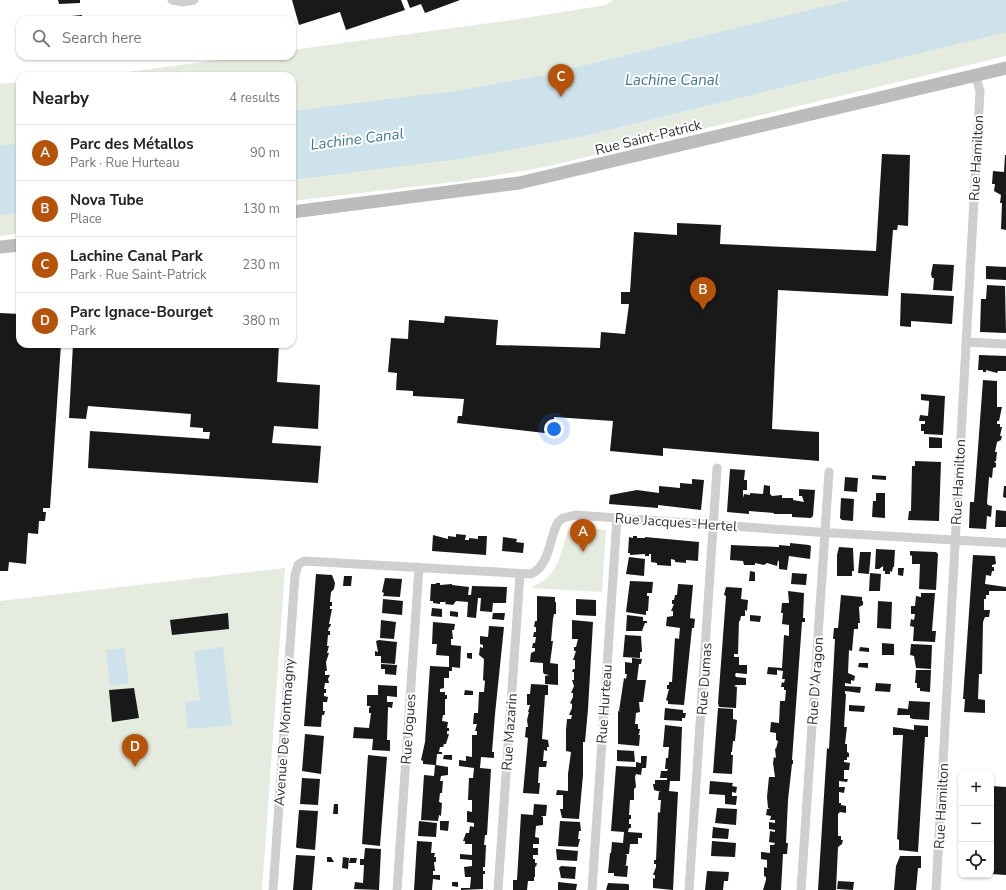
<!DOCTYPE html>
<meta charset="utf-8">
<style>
body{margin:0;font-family:"Nunito Sans",sans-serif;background:#f2f2f2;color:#222}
.controls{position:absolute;right:12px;bottom:12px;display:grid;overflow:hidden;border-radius:8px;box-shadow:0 1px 3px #0004}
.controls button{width:36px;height:36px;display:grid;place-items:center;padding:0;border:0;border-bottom:1px solid #e0e0e0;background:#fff;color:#222;font:20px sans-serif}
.you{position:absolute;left:554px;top:429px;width:14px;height:14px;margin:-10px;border:3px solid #fff;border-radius:50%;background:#1a73e8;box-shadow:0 0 0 6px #1a73e833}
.badge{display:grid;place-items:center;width:26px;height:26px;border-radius:50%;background:#b45309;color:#fff;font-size:13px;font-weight:700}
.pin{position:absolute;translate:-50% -33px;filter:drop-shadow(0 1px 2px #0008)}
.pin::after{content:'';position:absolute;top:21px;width:14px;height:12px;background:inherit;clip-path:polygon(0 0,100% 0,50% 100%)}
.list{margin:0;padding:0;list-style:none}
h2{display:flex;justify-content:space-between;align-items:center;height:52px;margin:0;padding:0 16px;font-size:17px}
h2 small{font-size:13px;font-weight:400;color:#767676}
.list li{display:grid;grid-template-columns:26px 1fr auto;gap:12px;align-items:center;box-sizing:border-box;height:56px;padding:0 16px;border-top:1px solid #e0e0e0}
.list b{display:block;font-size:15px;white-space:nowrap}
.list p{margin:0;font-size:13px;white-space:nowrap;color:#767676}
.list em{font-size:13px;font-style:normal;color:#767676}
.icon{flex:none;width:22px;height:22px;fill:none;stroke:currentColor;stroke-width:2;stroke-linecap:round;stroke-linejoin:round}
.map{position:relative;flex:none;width:1006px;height:890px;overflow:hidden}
.search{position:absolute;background:#fff;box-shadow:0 1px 3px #0004;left:16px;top:16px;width:280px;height:44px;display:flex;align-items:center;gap:10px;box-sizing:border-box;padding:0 14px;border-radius:12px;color:#767676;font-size:15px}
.panel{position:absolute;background:#fff;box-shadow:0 1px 3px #0004;left:16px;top:72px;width:280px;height:276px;border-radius:12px}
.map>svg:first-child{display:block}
</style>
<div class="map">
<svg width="1006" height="890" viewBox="0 0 1006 890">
<rect width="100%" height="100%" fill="#fff"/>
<!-- green -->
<path fill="#e5ebde" d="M614,0H1006V56L545,167L462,181L292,201V76H97L249,56H292V50L519,19L606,5Z
M20,82V233L0,236V84Z
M574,527L606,530L602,592L532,588V586C558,579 560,553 568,531Z
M285,568L262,890H0V601Z"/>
<!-- water -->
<path fill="#cee2ec" d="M851,0H1006V32L584,136L466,158L292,180V111L456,91L545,75Z
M20,143V213L0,215V146Z
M223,647L232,725L188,729L185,702L200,700L194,651Z
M124,648L129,683L110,686L106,650Z"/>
<!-- building -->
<path fill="#191919" d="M58,0H80V3L59,4Z
M292,0H401L405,10L346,30L340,12L299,25Z
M407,0H460L425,13L421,4L410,8Z
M82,15V20H61L60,17Z
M882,154L910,155L908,226L898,225L897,230H893L888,296L778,290L772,429L819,432V461L663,448V456L610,451L613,421L554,417L553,434L457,423L458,416H462L464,399L413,396V391L396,390L397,373L388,372L391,338L408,339L409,320L444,323L445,316L498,320L496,345L600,348L601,332L625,334L629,304H621V292H630L634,232L677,235V223L721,225L720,244L876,251Z
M1005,155H1006V230L1001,229L1002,203H1000L1001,195L994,191L995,184H992L993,171L1004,172Z
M933,264L954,265L952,291L933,290L934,278H932L931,274Z
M986,266L1006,267V280L986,279Z
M987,285L1005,286L1006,333L980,332L981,299H986Z
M901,293L954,296L952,324L911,321V327L900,326Z
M0,313L20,314V344H61L50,508H43V512H46L45,521H39L38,534L28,533L26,564L9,562L8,571H0Z
M73,344H279L277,382L320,385L318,429L274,426L272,443L321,446L318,483L88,468L90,431L209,439L210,432H203V428L190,427L191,414L88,406L86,419L69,418Z
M979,355L1006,356V371H998L997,373L986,370V372H983V370H978Z
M983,380L997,381V407H1002L999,421H997V424H1000V427H1002L1000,436H1002L1001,440L997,442L995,452H997L996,461L994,462L996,463V467L993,468L992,478L989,477L987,503L988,505L992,506L991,517L987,516L986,529L969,528L970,502H974Z
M921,394L945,396L943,435L924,434V431H921V424H925V421H919L920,415L928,416L929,403V401L921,400Z
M929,437L942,438V448H929Z
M915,461L941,462L939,521L908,520L909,511H911L912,466H915Z
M730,469L745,470L744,480H747V490H743V498L744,494L750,495V493L763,494L764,485L770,486V494L772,496L782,495V498H793V500L804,502L802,496H799V489L815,490L813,516L811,518L792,517V514H774V513L749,511V514L727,512Z
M872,475L886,476V480L872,479Z
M845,477L858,478L857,492L844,491Z
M692,479L704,480L701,510L658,505V508L609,504L610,495L637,490L659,493V486L680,488V483L692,484Z
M1004,486H1006V498L1003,497Z
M876,493H885V518L872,517L873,501H876Z
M841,498L854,499L853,521L842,520L840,518Z
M996,510L1006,511V527H995Z
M456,534L466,535L465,540H469V538L478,539V536H487L486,555L432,551L433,535L448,539V536L456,537Z
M633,536H637V538H645V537L699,542L698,561L686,560V563L675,562V560L671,559V566L657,565V563L651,562V554H649V556H645V554L630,555V553H628L629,537L633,538Z
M503,537L517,539L516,542L524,543L523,553L502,551Z
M790,543L809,545L811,546L810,559L789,556L787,570L779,569V562L778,560L777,566L767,563L764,565L755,563V565H744L743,561L730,560L731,545L779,547V545L790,546Z
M839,547L853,548L854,571H852V576H837V555Z
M876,549L895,550L894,567H893L892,572L890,571V574H885V571H883V566L879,569H875Z
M910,551L936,552L938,554L936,590L919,589L920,564H912V556L910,555Z
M860,552H871L869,574L858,573Z
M973,555L995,556L996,564L992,565V567H994V571H992L991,576L986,575L985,584L1006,587V591H989V595H986V599H984V610H990L989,617H985L983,622L982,674H979L978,699L985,700V713L964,712L965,699H963Z
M629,557L645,559L644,576L626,574Z
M898,568H904L903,576L898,575Z
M750,571L755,572V581H749Z
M792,573L807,574L806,585L791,584Z
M870,573L881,574L880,591H869Z
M316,574L332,575L335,583L334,589L331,592L330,602H332V606H330V609H332L329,624H331L330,627H329L328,631H330V635H328L327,646H329L327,653H329L326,662L327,671H325V675H330L328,679L329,683H325L324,689H326V693H324V696L328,697L327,702H323V711H325L324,715H322L321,727L304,726Z
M344,576H352L351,586H343Z
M385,578L402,579L400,597L383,596L384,593L382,592Z
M630,581L653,582L652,593H647V596H649L648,611H646V615L626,612Z
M436,583H440V585L452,584V585L469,587L468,595H471L472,586L507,587L506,603H493L492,612L480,611L481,598H478L476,618L467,617L468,602L456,601L453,605L445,604L446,602H440V604L433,603V601H430L431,584H436Z
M678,584L693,585L690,618L695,619L694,628H692L684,705L668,704V701L666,700L669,689H667V685H669V682H672L675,638L679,639L680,628L666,626L667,617L673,616V611H671L674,604H672V600H674L675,595H677Z
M726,587L742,588L741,599L748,600L747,611L745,610V616H741L740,621H739L738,654H734V657H739V665H747V674L736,673L735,675L736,677L746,678V685H736L734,686L737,687L736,708L719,707L718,703L726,596L724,595Z
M788,591L804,593L803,618H805V622H802L792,760H793V764H792L788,800L786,843H788L787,854H783L781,890H763L766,880V877L764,876V867L767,868V860L761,859V852L770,853V845H774L775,843L769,842L770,831L775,832V830L769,829V822L775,823V820H770L771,816L766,815L767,809H770L768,808L767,797L769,777H775L773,763L774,757L776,758L775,748L776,749L778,741L776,740V733L770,732L771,722L779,723L780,701H785L786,690H784V687H781L782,682L784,683L785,679H782L783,671L777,670V675L767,674L768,667L782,668L784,635L789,636V625L782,624L783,613H781L782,603H789Z
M921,593H935L932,631H936L935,642L913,641L914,627L910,626L911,619L914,620L915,614H911V606H915L916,596L921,597Z
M841,595L862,597V601H863V605L859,607L860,623H858V629H854L852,651L849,650L848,673L855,676L854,681L851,680V684L845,683V686L861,687L860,693L845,691V694H846L844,727H847L845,744H847V752L849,753V757H847V760H844V762L850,763L849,770H844V779H848L847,782L839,781V787H845L844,793L839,792V803H841V805L846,806V813L840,812L838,814V836H841V840H843L842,844L838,847L836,890H818L827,748L829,749L835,639H833L834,628H838Z
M537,596L555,597V602H556V614H554L553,619L551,641H553L550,663L558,664V685L545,684V676L549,675L544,674L543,672V663L530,662L531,653L535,651V648H532L533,643H535L536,637H533L534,632H536V627H534L535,621H537Z
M383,599L403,601L402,615L382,613Z
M576,599L596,600V616L576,615Z
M878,601L892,602L891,629L877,628Z
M432,608L442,609V617L431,616Z
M450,611L458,612V617L450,616Z
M228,613L229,629L172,635L170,620Z
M493,613H505L504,620L492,619Z
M627,615L643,617V621H647V623H645L642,631H626Z
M750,615L761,616L760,622L750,621Z
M381,620L396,622L394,639L380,638Z
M572,620L593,622L588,709L585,742H583V775L579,819L562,818L560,809H563V795H556L557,790L568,791V774L571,752L566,751V730L567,719H571L572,715H569L572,708V704L570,703L573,697V693H571L574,686L572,680H574V672H572L573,669H575V660H573L576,651H574V647H576L578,639H572Z
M433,622L455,624L454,630H452L453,639H451V645L461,646L460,668L452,667V671H449V678H444V688L440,689V692H445V695H447V699H445V715H443L442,721L448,722L447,728H449V731H447V734H449L446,744H444L443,747H440L439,752H442V754H437L436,765L448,767V775L441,776L440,781H443L442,793H440L439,802L442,803L441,816L439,815L438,821L421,820L424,775L434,776L435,765L423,764V761L421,760L425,742L430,666L449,667V656L436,655L437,644H432Z
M489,626L504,627L495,714L492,752H494V758L481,757L480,768L491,769L487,835H485L484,845H486L485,867H483V871H485V874H483V889L461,890V888H470L471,877H465L464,867L472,866V860L460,859V854L472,855V844H465V841H463L466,833H469L470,826L474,827V823L467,822V811L472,812V800H468L469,778H473L474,768L459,766V760L466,761V756L472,757V735H477V731H475L477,724H473L474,713H478L479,692H484L485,681L483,680L484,659L479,655L480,647L483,648V645L480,644V636L488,637Z
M625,635L641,636L642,652H640V658L623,657Z
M379,640L397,642L395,664L381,663V656H375V651L378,652L376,641Z
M882,643L894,644V655H882Z
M911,644L932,645L931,669L916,668L914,656L910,655Z
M860,647L869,648V652L859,651Z
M467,653H472V659L467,658Z
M632,658L642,659L641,664H639L637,680H646L643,702H639L640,712L636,713L635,724H638V729H640L639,734H637L640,735L639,746L618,744V711L622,712L619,711L624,678L626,679L627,674H625V662L632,663Z
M859,663H868V668L858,667Z
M381,664L397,665L396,675L385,674V669H381Z
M916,670H931L930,692L920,691V688H917V683H915Z
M876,683L891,684L890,692L875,691Z
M531,684L548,685V695H545L542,739L548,740L549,747H547V751L544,750L543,761H547L546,767H539L538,783H540L539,794L523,793L528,738L525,737L526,727H528L527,720L529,712H528L530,705H527V694H530Z
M378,685L397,686V697L387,696V702H393L392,708L388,707L387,740H390V751L372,750L373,739L353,738L354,727L369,728L371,713H369V708L371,706H367V695H378Z
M134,688L139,718L112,722L109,690Z
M465,690L473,691V695H464Z
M909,701L930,702L929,720L913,719L910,718V715H897L898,708L908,709Z
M849,705L865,706L864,712L849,711Z
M665,708L683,710V713H686L685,718H682V721L664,720Z
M718,708L733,709V719L737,720L735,741H733L732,752H731V755H733L732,774L713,773Z
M665,725L682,727L680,781H670L669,791L678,792L673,890L653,888V878L655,879V875H653L656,867V864H654V860H656L658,812L660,813L661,800H658L659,792H661L654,790L653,784H655V780H667V778H660L661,771H667L668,769H665L666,758H668L669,747H663Z
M914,725L928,726V737H925L918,852L899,850V840L897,839L903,735H893V727L914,730Z
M305,734L324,736L321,774L302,771Z
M617,750L634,751L635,762L617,761Z
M368,755L387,757L380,846L362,844Z
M444,755H452V760L443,759Z
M641,756H647L646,768H642L641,775L636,774L635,777L636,787L634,789V800H630L629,815H631V819H629V824H631V828H629L628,832L642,833V838H638V844H630L629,854H625L627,855L626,865H624L628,866L627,877L614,876V873H608L610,853H611L612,842L623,843L624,832L611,831L616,766L636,767V762L641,763Z
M302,778L320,779L318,805L300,804Z
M710,781L733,783L732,786L737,787L736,793L732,792V796H737L736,805L725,804V795L709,794Z
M991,786L1006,787V875L991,874Z
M334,804H338V814H333Z
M534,804L547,805L546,816H541L543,817V825L536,826L535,837L539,838V844H533V848H538V855H533V859H535V863H537L536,867L535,866V877H534V881H528L527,890H513V880H517L521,814L533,815Z
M717,808L737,809L736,825L715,823Z
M299,810L318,811L315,850L297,848L296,847Z
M419,821L437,823L436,837L418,836Z
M440,821H449L448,831L440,830Z
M560,821L580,822L581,831H579L578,839H580L578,847L558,846Z
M713,827L729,829L728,839L712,838Z
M417,841L432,842L431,853H435L434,857H436V862H434L435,871H433V875H440V880L433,879L432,890H414Z
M712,841L736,843L735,857L711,856Z
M365,848L381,849L379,890L354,889L355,882L363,883L364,865H360V859H364Z
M556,849L578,851L577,861L557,860Z
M296,855L315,856L312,890H293Z
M900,856H921V868H918L916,890H894L896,866Z
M327,857H331L334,862H327Z
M343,857L349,858L348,869L342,868Z
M350,858H357L356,863H349Z
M561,866L576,867L575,879L561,878L559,868Z
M707,871L729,872L728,881H724L723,890H705Z
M838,881L854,882L853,890L837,889Z
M452,882H458V887L452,886Z
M558,882L577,884L576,890H558Z
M608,883L628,884L629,885V890H606Z"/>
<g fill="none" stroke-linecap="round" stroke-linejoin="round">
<!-- street -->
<path stroke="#cfcfcf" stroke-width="9" d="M172,0L183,2L194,0
M966,342L1006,344
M273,890L295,575L298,565L304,561L531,574C550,565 549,539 558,522L563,518L575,515L816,532L1006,543
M397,890L419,567
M498,890L520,574
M592,890L617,518
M689,890L717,468
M801,890L829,472
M936,890L980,91L975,74"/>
<!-- secondary -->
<path stroke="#bcbcbc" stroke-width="13" d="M292,212L519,183L1006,68
M0,247L20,245"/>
</g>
<g text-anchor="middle" stroke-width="4" stroke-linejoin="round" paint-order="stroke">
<!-- street labels -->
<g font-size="14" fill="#323232" stroke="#fff">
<text transform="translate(648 137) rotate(-14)" y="5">Rue Saint-Patrick</text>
<text transform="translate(976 158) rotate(-87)" y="5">Rue Hamilton</text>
<text transform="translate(958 482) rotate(-87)" y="5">Rue Hamilton</text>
<text transform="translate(676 522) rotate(4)" y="5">Rue Jacques-Hertel</text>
<text transform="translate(704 679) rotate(-86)" y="5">Rue Dumas</text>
<text transform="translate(815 681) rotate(-86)" y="5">Rue D'Aragon</text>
<text transform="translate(604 704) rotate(-86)" y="5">Rue Hurteau</text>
<text transform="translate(408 729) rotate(-86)" y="5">Rue Jogues</text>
<text transform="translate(284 732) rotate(-86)" y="5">Avenue De Montmagny</text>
<text transform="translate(509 732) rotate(-86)" y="5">Rue Mazarin</text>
<text transform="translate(941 806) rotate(-87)" y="5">Rue Hamilton</text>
</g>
<!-- water labels -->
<g font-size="15" font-style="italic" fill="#417693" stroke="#fff">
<text x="672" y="85">Lachine Canal</text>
<text transform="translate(357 139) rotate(-7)" y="5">Lachine Canal</text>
</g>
</g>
</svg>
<div class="controls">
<button>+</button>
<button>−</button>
<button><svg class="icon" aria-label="locate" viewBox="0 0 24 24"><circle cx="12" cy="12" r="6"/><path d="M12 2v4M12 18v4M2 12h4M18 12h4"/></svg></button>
</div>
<div class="you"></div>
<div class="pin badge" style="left:583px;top:552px">A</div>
<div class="pin badge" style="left:703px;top:310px">B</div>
<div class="pin badge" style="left:561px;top:97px">C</div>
<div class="pin badge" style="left:135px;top:767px">D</div>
<div class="search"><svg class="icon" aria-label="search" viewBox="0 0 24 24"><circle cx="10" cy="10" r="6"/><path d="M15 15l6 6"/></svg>Search here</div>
<section class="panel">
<h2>Nearby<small>4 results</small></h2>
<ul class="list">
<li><span class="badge">A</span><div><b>Parc des Métallos</b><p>Park · Rue Hurteau</p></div><em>90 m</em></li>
<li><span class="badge">B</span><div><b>Nova Tube</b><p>Place</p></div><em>130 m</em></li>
<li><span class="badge">C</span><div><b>Lachine Canal Park</b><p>Park · Rue Saint-Patrick</p></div><em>230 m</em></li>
<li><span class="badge">D</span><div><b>Parc Ignace-Bourget</b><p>Park</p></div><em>380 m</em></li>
</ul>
</section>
</div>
